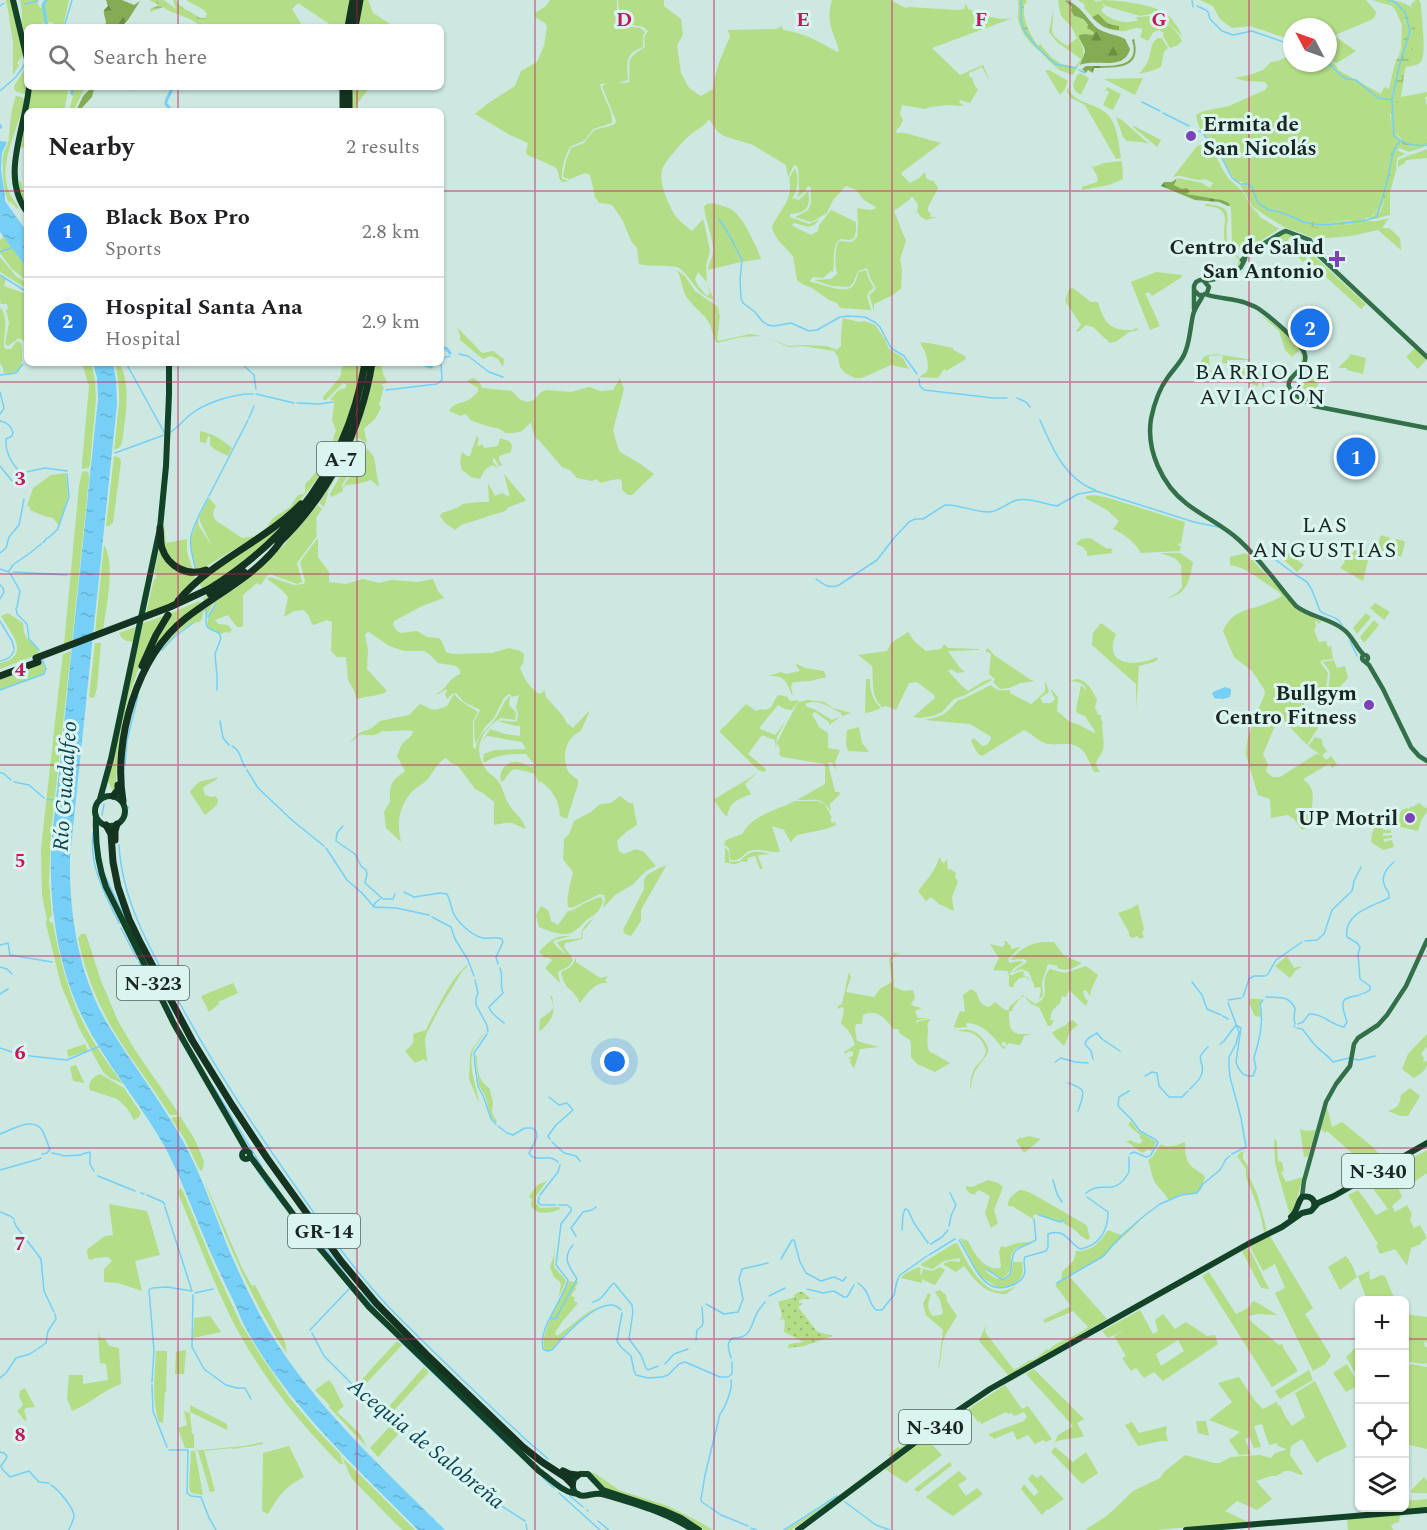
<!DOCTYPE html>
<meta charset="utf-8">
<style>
body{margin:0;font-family:Spectral,serif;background:#f2f2f2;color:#202124}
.controls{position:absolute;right:18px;bottom:18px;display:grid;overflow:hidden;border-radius:9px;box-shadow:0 2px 4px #0004}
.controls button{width:54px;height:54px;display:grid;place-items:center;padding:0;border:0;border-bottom:2px solid #e0e0e0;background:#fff;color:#202124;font:30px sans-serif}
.compass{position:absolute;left:1283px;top:18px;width:54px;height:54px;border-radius:50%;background:#fff;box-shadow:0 2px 4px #0004;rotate:311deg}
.you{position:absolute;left:615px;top:1062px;width:21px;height:21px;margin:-15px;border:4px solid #fff;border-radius:50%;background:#1a73e8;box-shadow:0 0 0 9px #1a73e833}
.badge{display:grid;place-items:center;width:39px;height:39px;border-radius:50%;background:#1a73e8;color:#fff;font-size:20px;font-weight:700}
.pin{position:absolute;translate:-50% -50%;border:3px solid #fff;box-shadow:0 2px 6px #0006}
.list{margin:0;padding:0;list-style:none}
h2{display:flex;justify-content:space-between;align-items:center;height:78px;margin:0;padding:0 24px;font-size:26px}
h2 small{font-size:20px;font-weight:400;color:#757577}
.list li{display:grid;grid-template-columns:39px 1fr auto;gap:18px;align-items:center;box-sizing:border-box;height:90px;padding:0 24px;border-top:2px solid #e0e0e0}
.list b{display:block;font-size:22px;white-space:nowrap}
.list p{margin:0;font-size:20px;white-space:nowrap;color:#757577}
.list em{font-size:20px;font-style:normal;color:#757577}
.icon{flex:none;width:33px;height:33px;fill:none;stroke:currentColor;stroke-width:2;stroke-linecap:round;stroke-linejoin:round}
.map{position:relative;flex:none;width:1427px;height:1530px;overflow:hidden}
.search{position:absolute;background:#fff;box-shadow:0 2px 4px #0004;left:24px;top:24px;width:420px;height:66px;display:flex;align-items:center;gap:15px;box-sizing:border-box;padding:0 21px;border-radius:9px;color:#757577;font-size:22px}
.panel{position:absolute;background:#fff;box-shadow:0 2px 4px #0004;left:24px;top:108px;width:420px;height:258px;border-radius:9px}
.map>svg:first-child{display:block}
</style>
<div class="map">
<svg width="1427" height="1530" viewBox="0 0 1427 1530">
<defs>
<pattern id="forest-firs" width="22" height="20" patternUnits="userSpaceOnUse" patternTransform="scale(1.5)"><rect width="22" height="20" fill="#84ad53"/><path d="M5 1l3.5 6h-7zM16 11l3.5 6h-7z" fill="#6b8d44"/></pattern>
<pattern id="wetland-marsh" width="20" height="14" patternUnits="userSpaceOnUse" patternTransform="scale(1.5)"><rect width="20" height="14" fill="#b3dd86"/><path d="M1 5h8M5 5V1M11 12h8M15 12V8" fill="none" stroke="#99be73"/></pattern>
<pattern id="garden-dots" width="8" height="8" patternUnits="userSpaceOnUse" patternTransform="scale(1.5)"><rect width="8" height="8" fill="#b3dd86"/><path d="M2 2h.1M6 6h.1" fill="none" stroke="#99be73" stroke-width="1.8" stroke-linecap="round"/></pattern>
<pattern id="water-ripples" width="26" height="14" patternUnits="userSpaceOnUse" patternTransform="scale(1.5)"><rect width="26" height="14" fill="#75cff6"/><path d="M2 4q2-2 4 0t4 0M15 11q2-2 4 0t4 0" fill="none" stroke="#65b2d3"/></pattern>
</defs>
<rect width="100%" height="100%" fill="#cde8e1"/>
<!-- green -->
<path fill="#b3dd86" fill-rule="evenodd" d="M6,0H11L24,53L17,63L19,65L13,75V43L9,17L16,22L9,16Z
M20,0H38L37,2L40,8L44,6L46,0H69L64,23L62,25H56L51,22L27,27V47L22,23V11Z
M186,0H350L345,27H334L298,3L292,9L303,27H212L208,23L205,27H202L207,14L204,10Z
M363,0H368L373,13L395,27H357Z
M550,0H617V14L624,19L627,26L640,28L645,32L643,36V47C624,54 627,63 628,80L619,83L600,84C602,97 613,109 612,123L593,129L585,140L570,147C565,156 561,169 562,179L569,181L562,182C557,178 560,171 555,167L528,155L526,152L528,143L510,135L475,114L487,104L515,86L521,71L537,62L544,46L547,26L545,23L535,17V13L546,6Z
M618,0H664V6L681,19L683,35L677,45L681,73L689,88L701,96L713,89C715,70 722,54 730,37L728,30L776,29L782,26L783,30C805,33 818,41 837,52L839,51C834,31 825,23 832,0H890L906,8L909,7L958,10L964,9L966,3L968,9C983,13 997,22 1013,18L932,48L960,75L983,65L991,83L982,67L969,73V76L972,78L975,86L978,90L970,103L960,100L959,102L964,106L948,105L931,107L925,109L902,105L900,114L903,120L900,127L898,128L896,131L897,133H905L941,143L901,173L902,175L910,183L919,178L925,172L926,178L931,181L933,180L938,188L928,207V211L931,214L930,217H938L926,220L921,217L917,212L918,205L913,197H911L909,200L894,211L906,241L900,259L902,270L901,289L891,296L874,304V311L869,295L874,291L876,288L871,280L867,268L858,271L853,283L849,287L832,286L814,280L831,279L837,274C835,263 834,250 839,241L852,242L857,237L858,223L857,208L870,210L875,209L876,207L864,200L856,190L846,186L833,200L827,213L811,222L795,217L808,210L811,203V188L809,186L807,187L806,190L797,198L799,190L798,167L794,165L788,177L786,165L753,145L724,136L718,132L709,119C703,128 695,130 688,137C681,143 664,163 662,170C658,181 669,206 675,215C679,221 686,226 692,231L703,219L704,222L710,251L706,266L707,282L698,272L695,279L698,286L707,296L710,293L707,283L714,300C695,294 692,277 678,267C665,265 651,267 639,264L637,248L631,241L623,221L613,206L610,204L599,203L595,197L590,175L585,173L570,179L565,178L563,176L566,161L571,148L584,143L594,130L610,126L615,124L616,121L602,86C609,81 621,85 629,82C631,60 624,60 645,47L644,37L648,31L643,27L628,24L625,17L619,13Z
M1058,0H1066L1065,1L1072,7L1074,16L1080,17L1095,32L1093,35L1085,34L1079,40C1089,54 1080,62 1073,75L1059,70L1046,58L1051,57L1061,64L1075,67L1081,59L1057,42L1049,32L1053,11C1054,31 1045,32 1067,46L1077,38L1071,26L1061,16Z
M1078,0H1094L1096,2L1099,0L1101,3V0C1116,0 1154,4 1166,14C1173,19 1179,29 1183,37L1165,20L1158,16L1151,14L1140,16L1106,6L1102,3L1104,7L1101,10C1109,21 1126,25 1138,20L1136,17C1142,17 1147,16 1152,16C1163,17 1178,31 1182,41L1178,45L1170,48L1163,36L1164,33L1159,30L1152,33V35L1148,41L1140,37L1142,32V29C1135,26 1132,30 1125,31C1121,32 1116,30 1111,30L1119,29L1104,21L1098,14L1092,17L1084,8L1085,5Z
M1200,0H1366L1376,12L1375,17L1371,20L1328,38V27H1292V40L1250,26L1232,28L1220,19L1213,6Z
M1372,0H1380L1396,5L1404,12C1405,28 1407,48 1396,60V74L1391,103L1401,97L1427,92V97H1425L1427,107V140L1412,141L1409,143L1404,142L1394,131V116L1390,112V127L1405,146L1424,147L1409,152L1400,148L1397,150L1405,154L1397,158L1396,171L1390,192V215L1378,218L1385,199V191C1380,201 1378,217 1365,218V219L1326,222H1308L1319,227L1365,223L1366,221H1377L1389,218L1382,228H1389L1400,238L1401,250L1378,230L1351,236L1317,239L1284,227L1263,214L1252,206L1240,185H1242L1243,182C1241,182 1239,182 1237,182C1232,179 1220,152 1216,145C1204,139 1198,128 1196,115C1205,109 1218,109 1229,106C1241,101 1253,95 1265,90L1268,86L1265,82L1246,81L1235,78L1253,74L1263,70L1271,62L1278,61L1292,54V63H1328V60L1336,65L1338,70L1381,94L1384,87L1389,89L1394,67L1401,49L1402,25L1395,9L1392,6Z
M1416,0H1419L1421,4C1421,15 1427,54 1421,62C1418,65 1411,66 1407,67L1412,14L1411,4Z
M1336,37L1356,51L1337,63H1335L1328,58V40Z
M1158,38H1162L1168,48L1164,52L1161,67L1151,71L1139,74C1142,70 1146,66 1148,61C1152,52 1149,44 1158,38Z
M26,67V94H24L15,91L14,86Z
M1045,70H1049L1068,81L1065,89L1060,95Z
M1080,73L1089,78L1081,95L1075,91L1073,85L1077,75Z
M1143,78L1135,95L1104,79Z
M32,87H69L64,111H27Z
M71,87L75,89L84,87L82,94L73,111H69L73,96L70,94Z
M353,87H370L357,104V111H351Z
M1068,87C1073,104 1094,102 1106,113C1117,122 1119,144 1121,158L1116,159L1085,105L1071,98L1067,92Z
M1107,87L1121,94L1113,110L1103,105L1109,92L1106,90L1103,94Z
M16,96L21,97L25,100C19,126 0,160 7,186C9,195 16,203 20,210L18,208L16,209L14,204L13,205L10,201H9L11,206C3,195 2,170 3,156C4,150 8,145 9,138C10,124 11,110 16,96Z
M27,112V148L18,147V180C23,183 22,186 22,191L27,197V207C0,180 18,145 27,112Z
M1116,117L1122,120L1149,144L1142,142L1127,141L1123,137Z
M1134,126L1161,140L1157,147L1133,127Z
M1204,144C1216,149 1218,163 1225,173C1229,181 1236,184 1241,190C1246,195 1247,201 1251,206C1254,210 1258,212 1260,217L1279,229L1242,253L1232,242L1231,208L1229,203C1217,197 1204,198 1190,195C1184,193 1180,188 1174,185L1176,181V179L1178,178L1202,183L1210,188L1213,183L1205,179C1194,183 1184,173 1173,177L1197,146Z
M1427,149V158C1422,159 1408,159 1405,161V163L1398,167V161L1400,159Z
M1122,161L1123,179L1109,185L1082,190V187L1097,182C1100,177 1093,171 1092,165L1094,167L1104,163Z
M795,168C799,178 798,191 792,198L799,200L808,191C811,207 807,213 790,214V217L809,224L820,219L814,225L808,227L795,223L792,224L793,226L811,235L818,231L819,225L831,210L856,222V231L854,238L850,240L840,239C831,248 835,261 833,272L831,271L823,278L813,277L810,280L811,282C821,283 845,295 853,286C856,282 857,276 859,272L866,270L869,280L874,288L869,292L867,296L871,310L840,308L837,303L829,300L812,288L802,284L797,280L793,256L778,240L773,231L772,226C781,208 794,199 789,178Z
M714,203C720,206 727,206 732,210C743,217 756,245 761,259L741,262L708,270C708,263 713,258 713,251C714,241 705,219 704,207L707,204Z
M1205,204C1239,207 1224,217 1227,240C1229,248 1236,254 1241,260C1238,272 1224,274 1214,277L1237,266L1239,260C1235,255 1229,251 1226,245C1218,226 1238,208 1205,206Z
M1285,233L1296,236L1295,239L1290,237L1285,244L1305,255L1307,259L1303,262L1293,252L1287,256L1272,242L1251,253Z
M4,237L27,267V281L12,269L0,253V240Z
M1313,252L1315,257L1366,304L1361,309L1311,263L1310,257Z
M0,257L16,276L27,283V289L0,272Z
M677,270L685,276L695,291L717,306L720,316L717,339L719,341L750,334L762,336L741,337L717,343C712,337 713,328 708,321C702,312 692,306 686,296C682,289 682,279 677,270Z
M1156,272L1182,275V277L1152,296L1149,292L1145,293L1160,326L1150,330L1131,282Z
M2,275L6,278L4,286L24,293L26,292V291L27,292L26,311L27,358L26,359L25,342L19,338L8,346L5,344L9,323L6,310L8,309L7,304H1L0,302L1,300H0V277Z
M1073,288L1091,302H1098C1104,323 1110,331 1133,330L1136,328L1139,330L1129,332L1117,341L1110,343L1093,327L1086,325L1078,332L1076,331L1081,325L1065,301L1069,289Z
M0,307C10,320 3,332 4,346L5,349H11L16,342L19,341C23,346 22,349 22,355C22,369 19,374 4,373L3,368L0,363Z
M1263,316C1273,324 1303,344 1303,357C1304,360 1302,363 1300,366L1302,356L1300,350L1292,357L1285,350L1279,331L1263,317Z
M843,318L859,322L864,321L875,325L885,339L889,349L903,358L909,369L891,365L862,378H855L845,373L840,367L838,357L834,351L803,346L789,347L765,337L789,346L802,345L827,346L837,350L841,346V334Z
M457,327L482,353L493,351L504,359L503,367L498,359L491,356L483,359L460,340V335Z
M920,342C931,343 943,346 953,348V350L965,356L966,359L946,371L944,369L938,378L919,377L927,372C930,362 925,351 920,342Z
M1415,348L1427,359L1418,369L1406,357Z
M1216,354L1253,360H1227V364L1222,363L1223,355L1209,356L1210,370L1216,373V374L1204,369L1201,361L1205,356Z
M1350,354L1366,358L1363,374L1347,370V368H1338L1349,357Z
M82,363H91L95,380L96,400L90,464L89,468L82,469V463L89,386Z
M119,363C132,383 125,420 122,442L120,447L114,450L119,403V390L116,365Z
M343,363H362C359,376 357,390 353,403C333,471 297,515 235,549C222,556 210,566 195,571L190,542L198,518L199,526L212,546L201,524L199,517L209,498L216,506C213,511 212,515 215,520L242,538L256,536L266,528L273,518L290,507L298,495L304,494L305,492V484C316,474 323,463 330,449C333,443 333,436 336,431L332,419L334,406V401L330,399L339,390L346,388V384L343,383L326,400H323V397L340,377Z
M375,363H380C383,370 383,377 388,383L382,384V386L384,387L379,405L381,407C375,422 374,419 364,429L367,444L359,438L355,440L347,459L329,489L324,507L319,503C348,462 368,413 375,363Z
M1264,365V387L1262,386V375L1258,386L1237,380L1241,366L1247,370L1261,374Z
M1308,375L1320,380L1314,393L1302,388Z
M474,378L480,383L482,388L512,391L519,399L527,402L534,400L541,392L546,390L571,392L589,387L601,391L613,390L620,378L624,389L613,430L617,445L620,452L639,463L654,474L632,495H628L622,490V482L620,479L612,480L600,483L597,479L592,481L577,478L570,470L562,467L538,439L537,440L533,432L531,422L522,431L514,433H505L500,429L487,426L470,420L467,415L465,414L461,416L449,411C454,402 462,404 470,399C473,397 475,394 478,392V388L468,382V380Z
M200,431C214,434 221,439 232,448L228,456L214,449L210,445V437L208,436L206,443L200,442Z
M477,435L479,440L477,445L479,446L482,444L484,448L498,446L500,438L509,441L512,445L511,452L499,456V460L502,465L499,466L495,459L493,458V462L498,468L492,465C484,469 484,472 480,479L471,477L462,470L460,463L462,452L467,456H470Z
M358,440L363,442L365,447L360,463L349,474L342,485L343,491L331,497L330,494L352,455Z
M367,448L374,457L379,487L371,480L357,484L345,485L344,488L343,487C351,472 363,465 367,448Z
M114,456L120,458L121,462L113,523L109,526H106Z
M86,471L89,473V479L72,641L64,644L79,486L82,472Z
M66,473L68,497L59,526L53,518L44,516L30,510V507L27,506L33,488L51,475Z
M504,474L526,500L525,501L509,507L505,511L461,525L455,530L445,523L440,516L442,513L457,508L463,504L478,502H489L488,483L495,496L502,493L510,497Z
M1094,495L1109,498L1185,522L1181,544L1179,543L1178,545L1181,546L1180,551L1141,553C1135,542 1124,534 1113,529L1119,521L1107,510L1085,498L1087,496Z
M318,505L322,509L316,518C318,524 315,530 317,536L297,563L302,582L297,584L270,574L266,577L261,585L257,583L243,595V626L241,627H237L228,615L215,620L218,624C224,625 228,623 232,630L229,633L226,632L221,634C216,630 210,631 207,625L209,616L216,605L213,604L207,616L206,610L203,612L202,619L199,622L190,624L177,633L162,648L161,647L184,623L240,585L283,546Z
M290,519C263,545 236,572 202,589L199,582Z
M164,523L166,543L187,539V552L193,571C167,565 162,548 164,523Z
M1381,535L1390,538L1385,552L1376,549Z
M1090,538L1106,548L1113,549L1111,552L1113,553L1087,556V551L1084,550L1085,548L1076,544L1081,539Z
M317,539L318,540V557L329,572V582L346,584L363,579L379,583L391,580L418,582L433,579L438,591L444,598L422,606L394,621L393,625L397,631L401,633L417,631L427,637L439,638L442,642L446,652L452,654L492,653L509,648L520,651L524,654L523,663L520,668C523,677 531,690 540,694L545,690V693L546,697L563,716L566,722L573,728L590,710L581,731C566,737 562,755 567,769C569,774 574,777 578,780V784L567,819L560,816C559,800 553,790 540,781L539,785L538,780L533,773L515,769C508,771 507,779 501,782C498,772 506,760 518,762C523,763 528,766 533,767L534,764L526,754C512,754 496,754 484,763L483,759L484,754L494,750L526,749L522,742C510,741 499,737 487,736L482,742L490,729L505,734L520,736V726C512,727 505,721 498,722C505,719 510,723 517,721L518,714L516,707L519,695L511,697V695L509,694L504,698L494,718L485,727L475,744L474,722L480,710L464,702L456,693L452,694L447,699L445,695L447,691L446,689L439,694H435C448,690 446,680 460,674V670L456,666L438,663L429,654L424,651H405L389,646L369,632L366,633L365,636L368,649L367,669L387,691C381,696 366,696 357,699L354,690L348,680L346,657H337L331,651L332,622L327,620L314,625L312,624L309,616L304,610L294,611L284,617L288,597L282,590L267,579L270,577L294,585L304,584L305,581L300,562Z
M1396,539L1404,541L1405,543L1401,557L1391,553Z
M104,545C116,563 106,608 103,630L95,632Z
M160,545L163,555L194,574L195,579L175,602L146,613L154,579L157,578L156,576L157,574H154Z
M1355,550L1370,553L1363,581L1340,568L1345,562L1344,559H1348V553H1353Z
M1288,552L1306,562L1292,556L1304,565L1297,572L1285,561V555Z
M1160,553H1180L1193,562C1189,581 1188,593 1168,598L1177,593L1182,587L1181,565L1175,558Z
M1246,553L1299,610L1322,622L1318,624L1317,621H1315L1316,627L1314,630L1319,642L1326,641L1328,647L1331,646L1333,659L1323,660L1320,662L1328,673L1325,700L1312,701L1310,699L1304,700V710L1317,716L1326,714L1325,717L1307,745L1282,719L1274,728L1263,754L1268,765L1266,771L1272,777H1280L1316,754L1321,755L1308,746L1315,737L1322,739L1323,746L1327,751L1322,755L1326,760L1331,756L1337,764L1332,768L1329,764L1303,779C1305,781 1308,783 1310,786C1317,797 1309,818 1305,829L1302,830L1294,819L1288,815L1271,818L1270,799L1258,795L1246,755C1246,734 1257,713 1265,694L1264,689L1252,671L1234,657L1223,631C1231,613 1242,611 1260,606C1268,603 1275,600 1282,596L1279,592C1262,582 1249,568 1230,565V557Z
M214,594L190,613L146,662L159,633L171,613L199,601L201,603L204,601L203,598Z
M1375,603L1390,612L1384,620L1370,608Z
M8,613L23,623L24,632L27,639H29L37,647L39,654L0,669V663C32,656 11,633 1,616Z
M1366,613L1371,617L1357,634L1353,628Z
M166,615C158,628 150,642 144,656C125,698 116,743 116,789L113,792L108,781L110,771L143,623Z
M1374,620L1379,625L1364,643L1360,637Z
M1101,623L1116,634C1102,667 1136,667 1157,657L1158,659L1154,662L1139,666L1136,709V684L1092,645L1093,633Z
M138,626L133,642C125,641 122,640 119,633Z
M908,632L914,641L926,651L941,649L944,644L948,648L979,649L978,650L948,651L960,668L965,672L957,673L951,669L948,671L962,686L968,691L984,681L991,679L992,680L965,695L954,699L942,712L933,716L920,718L913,717L935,698L934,695L917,682L909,683L896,710L886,706L882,707C870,695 874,681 872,666L858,655L887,651L891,643Z
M95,643H101L97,688L94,698L89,697Z
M988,648L994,655L1031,680L1035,681L1021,683L1009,688L1000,689L993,682L995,679L989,674L991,654L985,651Z
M71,651L51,832L49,881L52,915L49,919V921L53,923C60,962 70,1000 89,1034C99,1051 111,1068 123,1084L110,1078L103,1072L79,1028L61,985L46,924V920L47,919L42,895L41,849L59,686L63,654Z
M1334,660L1337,668L1345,666L1348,678L1327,701L1330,674L1329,670L1323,662Z
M43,662L45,669L43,674L0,690V679Z
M795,663L805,668L824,671L826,677L810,681L793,682L791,687L793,697C786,682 786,675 768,676L781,672L786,674L800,671Z
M866,679H870C870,690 872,700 881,708L871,712L865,713Z
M1077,679C1088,681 1092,690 1097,700L1095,707L1098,715H1101V720L1103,722L1102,725C1102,732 1105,743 1103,750C1099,760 1092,760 1100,772H1094C1088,760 1085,744 1067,744C1061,744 1054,745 1048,744C1038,742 1033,734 1024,730L982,756C975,753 975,747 971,741L974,738L982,746L987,745L991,739L990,736L970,724L924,720C944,716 945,715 958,700L963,699L991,685C997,691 1001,691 1010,690V693L1031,704L1036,700L1045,691V682H1046L1049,692L1040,698L1043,703H1051L1055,699L1050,688L1058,697L1057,711L1070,722L1077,724L1095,733V731L1085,716L1077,713L1076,710L1081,685L1086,690V688C1080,680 1073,681 1064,683Z
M454,694L461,701L478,712L473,721V747L475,749L476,748C478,732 490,729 497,716C502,709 503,701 510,696L509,705C513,711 518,709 515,720L501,718C482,729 472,748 485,768C488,774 495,776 498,781C503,788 504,796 508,803C514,814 521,815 526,829C509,822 514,821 494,825V802L483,793L475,789L458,766L451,763L446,758C437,763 434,771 428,779C423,785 414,788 410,794C398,810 397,823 401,842L386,828L384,812L390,802V791L392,783L396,778L405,771L397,756C399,752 400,747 402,744C407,738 412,738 413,731C402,729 393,732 382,731C374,738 368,734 359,735L350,743L351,741L359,733L372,728L380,721L409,715L420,704C433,710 432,712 447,706Z
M779,695L788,697V699L791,701L799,700L792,710L785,709L778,705L760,727V729L775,735L785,722L777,737L776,750L775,740L762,735L748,754L766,769L765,772L758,770L720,732L721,729L725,726L746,704L756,711L761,709L766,710L771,707L777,696Z
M808,700L824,702L833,708L851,713L842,716L841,715V713C829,707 818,698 805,704L807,707L814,709L832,720L840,717L829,725V722L815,712L812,714L819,727L828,733V748L840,750L835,762L836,771L832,762L828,763L835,792H839L840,794L830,804L831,812C822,795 813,801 797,800L825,784V764L782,757L779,755L780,750L777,743C783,729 791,716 798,702Z
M859,727L862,743L869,752L848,751L846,743L847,730Z
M758,772L745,784L751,794C737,800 730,801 727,817L724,814L713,799C718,798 721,795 726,792C737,785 748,780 758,772Z
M218,777C216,782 207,783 203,788L205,795L212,797L215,796L218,800L217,805L205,815L190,792C202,776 202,783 218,777Z
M620,796L629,803H633L637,825L626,832L617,841L619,851L624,854L636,849L644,852L656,866L646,871L632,885L615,895L603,908L605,899L604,895L600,894L572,908L568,907C566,898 571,881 573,872L563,859L564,839L569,834L574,821L591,812L600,804L611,803Z
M795,801H817L825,804L832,818L830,819L832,823L835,822L836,825L826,829L797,835L793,839L791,843L784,830L772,826L780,852C771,853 762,849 753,850C743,851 743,862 730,860C729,854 732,847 724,845L722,849L726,840L742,834C754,814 775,811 795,801Z
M1419,803L1427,809V811L1421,821L1418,831L1396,826L1398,817L1402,810L1407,808L1409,809L1411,806L1412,807Z
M1375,825L1383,826V830H1391V833H1383V836L1392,835V838L1384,839V842L1392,840L1394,847L1383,850L1371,842L1372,834Z
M725,847L729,852V861L730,862L740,861C752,849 754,851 771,854L759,855L758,857L763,869H760L755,856L748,858L747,862C742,860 740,863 735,864C730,864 729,862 725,863Z
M942,857L940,859L943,863L945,862L947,859L948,870L950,869L956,873L955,877L958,882L952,897L954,911L939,904L931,897L926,901L918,891C926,881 936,870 939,858Z
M666,866L641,910V921L631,936L625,934L623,930L644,889V880L647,875L661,867Z
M599,897H601L603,901C600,911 596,914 588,919C583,923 578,929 573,932C563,937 549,931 539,927L536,915L541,906L548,910L551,921L558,925L568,911H571L583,904Z
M1138,904L1144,929L1142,933L1144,937L1140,939L1137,936L1133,938L1129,936V932L1118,913L1132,908Z
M594,918L583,931L582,939L565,943L564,947L571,956L573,960L569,966L558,972L560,983L545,968L552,960L547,957L545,958L539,952C550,940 555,935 571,936L555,940L553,942L557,947L567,955L557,943C563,938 573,940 581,938C581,929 586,923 594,918Z
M81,934H86L101,981L118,1021L135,1050L177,1111L178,1114L177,1115H170C149,1081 122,1049 104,1013C92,990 83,963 78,938Z
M1004,941H1006L1011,946V949L1021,947L1008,959L1009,963L1019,961L1024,962L1014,968L1010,973V975C1014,976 1018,970 1024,972L1023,975L1029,978L1030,980L1026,977L1019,978L1014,984L1013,988L1009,986V976L1008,971L993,970L999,958L990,944L1002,947L1005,944Z
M1043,942H1054L1064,956L1082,963C1073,968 1068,972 1057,968L1058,966L1048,964L1042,982L1043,996L1039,999L1041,991L1040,987L1035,988L1029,972L1021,969L1012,973L1019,967L1026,963L1027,961L1024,959L1010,960C1021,949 1028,944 1043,942Z
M894,953L901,954L895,955L891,961L893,963L894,987L904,991L913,990L915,998L911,1004L914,1006L922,1008L915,1011L918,1018H928L917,1020L916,1024L919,1021L931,1019L927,1024C930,1032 925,1042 929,1051L950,1063L935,1072L917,1064L911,1057V1046L910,1040L900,1034L898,1029H893C885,1018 877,1008 863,1015L862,1024H856L855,1029L857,1041L879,1047L860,1049L854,1069L850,1062L851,1060L848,1058L853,1056V1052L849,1051L845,1054L844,1052L855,1045C853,1037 848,1028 841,1024L844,1009L842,1007L837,1009L838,1006L842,1004L849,972L851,977L846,992L874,997L881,988L892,982L889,959Z
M1287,956L1294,968L1301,966V967L1295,971L1290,978L1275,966Z
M576,957V962L597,976L601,978L608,976L605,981L609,983C595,981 587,994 580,1003C574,988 564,991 561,972C569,968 573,967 576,957Z
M467,965V967L463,970L438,1011L426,1035L425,1040L427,1062L424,1059L415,1063L405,1051C412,1045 415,1043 413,1034L426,1030L429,1023C439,1006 451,978 467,965Z
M1086,966L1098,975L1091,990L1090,996L1086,990L1083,991L1085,998L1088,1001L1086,1006L1069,990L1066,997L1062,996L1060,1003L1052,1011L1050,1020H1054L1051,1026H1048L1039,1007L1031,1004L1024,996L1020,998L1012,1009L1013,1011H1009C1009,1019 1008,1033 1019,1034C1023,1034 1027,1034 1030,1034L1024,1036L1021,1044L1019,1045L1008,1043L1007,1046L1005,1042H1003L1001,1045L1006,1047L1003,1049C994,1037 984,1024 967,1023L966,1026L969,1027L956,1028L954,1026L960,1011L964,1012L965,1011L963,995L971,989L976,992C979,999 980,1005 989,1007L995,1002L1005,1010H1009V1007L1023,995L1035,1004C1054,997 1037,983 1050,969L1065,973Z
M233,983L238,993L218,1002L219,1004L209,1012L201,996Z
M550,996H552C556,1013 552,1021 539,1032L540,1019L550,1012L554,1007Z
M1250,999H1262L1259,1005L1261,1017L1255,1016L1249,1003Z
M1073,1020L1078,1025C1067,1032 1069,1037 1064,1046L1055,1037L1052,1032L1066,1025L1068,1022Z
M953,1028L956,1031C966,1029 971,1028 979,1035C995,1051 987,1054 977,1068C972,1074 972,1084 970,1091C970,1080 971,1071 979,1063C983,1058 985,1057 986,1050C980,1034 972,1031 955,1031Z
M485,1029C485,1038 473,1044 472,1054C469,1071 477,1087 479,1103L469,1079L470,1056L472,1049L484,1033Z
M1427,1034V1046L1421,1054L1424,1058L1423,1061L1426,1062L1427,1060C1427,1072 1422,1072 1414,1078L1402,1069L1408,1054Z
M85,1044L88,1051L68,1057L67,1050Z
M475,1055L477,1056C477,1069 478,1081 490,1089C490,1092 491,1095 492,1098C495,1108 488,1111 497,1121L496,1123L490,1116L486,1098L479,1085Z
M76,1065L84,1082V1083L73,1081L70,1067Z
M100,1074L124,1088L141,1113L139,1117L134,1120L127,1108L117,1099L90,1090L89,1088C89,1081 94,1076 100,1074Z
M1410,1088L1420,1096L1408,1116H1401L1388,1111C1399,1107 1399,1106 1401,1095Z
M1327,1107L1332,1127L1342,1122L1373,1147L1384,1160L1360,1174L1362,1162L1327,1131L1325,1133L1321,1129Z
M180,1116L194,1138L204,1161V1163L202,1171L199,1169L184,1138L171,1118Z
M1131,1121L1138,1131L1156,1142L1152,1151L1149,1149L1142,1153L1129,1143L1125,1142L1131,1140L1133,1142L1140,1144L1143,1140L1140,1138V1135L1128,1125Z
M1300,1129L1306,1131L1316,1130L1308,1156L1304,1157Z
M1029,1136L1041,1139L1024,1153L1015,1139L1018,1140L1020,1137L1022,1138Z
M1275,1139L1277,1142L1278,1161L1282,1162L1284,1171L1281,1172L1286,1182L1303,1177L1294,1209L1290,1216L1275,1163L1274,1140Z
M1185,1142C1185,1150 1185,1161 1192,1167C1197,1171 1201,1172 1205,1177L1201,1189L1198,1192L1190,1194H1181L1168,1200C1166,1193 1160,1190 1156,1184C1151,1177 1151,1167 1148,1160L1152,1157L1161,1144C1166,1149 1178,1145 1185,1142Z
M1427,1150V1173L1402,1190L1393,1169Z
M1246,1151L1243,1153V1159L1248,1166L1249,1176L1257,1194L1267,1231L1264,1232L1260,1213L1246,1177V1169L1237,1156L1241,1152Z
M1391,1170L1402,1197L1392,1206L1395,1212L1407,1205L1412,1214L1410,1220L1414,1228L1420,1225L1427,1238L1421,1242V1244L1411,1248L1407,1266L1395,1249L1380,1254L1376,1246L1378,1244L1348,1195L1358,1190L1376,1215L1388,1209L1369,1183Z
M204,1180L242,1268L252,1286L255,1285L285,1342L287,1354C251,1300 226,1240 204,1180Z
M988,1180L998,1183L1003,1187L994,1210L998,1223L991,1228L985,1213L990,1196L979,1190L975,1193L976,1195C971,1194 967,1192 966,1188V1186L972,1187Z
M547,1181L536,1196V1203L540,1208L559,1207L560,1209C550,1213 537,1216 531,1206L532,1199L529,1197L537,1185Z
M180,1188L182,1189L213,1264L241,1324L263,1359L289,1397L316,1429L340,1454L343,1464H340C297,1420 258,1372 230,1316C211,1276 195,1234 178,1193Z
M1019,1190H1022L1031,1193L1083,1223L1087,1226L1090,1238L1088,1240L1081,1236L1075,1230L1063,1223L1064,1220L1060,1222L1035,1214L1033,1216V1219L1012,1206H1008C1007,1199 1014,1194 1019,1190Z
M109,1204L147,1211L160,1255L135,1261L142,1291L118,1283L104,1282V1269L112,1261L108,1257L95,1258L92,1260L88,1259L87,1250L89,1248L105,1236L113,1235Z
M1142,1216L1135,1226L1113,1246L1105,1256L1061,1280L1062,1272L1074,1260L1076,1251C1093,1251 1099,1243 1108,1230L1121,1235L1135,1225Z
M1270,1236L1313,1308L1305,1314L1331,1356L1325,1364L1313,1371L1275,1293L1285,1288L1275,1264L1263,1271L1250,1247Z
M960,1238L968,1241C974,1253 984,1271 1000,1268L1001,1265L999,1253L1001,1246L1006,1247L1017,1243L1030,1242L1035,1239V1240C1029,1245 1017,1245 1013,1252C1007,1263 1017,1267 1003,1278L1001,1279L986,1269L985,1270C988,1274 998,1281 1004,1279C1005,1279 1010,1275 1011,1274L1013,1262H1022C1026,1281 1015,1285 999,1288L979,1276Z
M555,1240L554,1267L564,1278L566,1281L558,1299L561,1285L560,1282L554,1277L550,1267L554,1255Z
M955,1243L958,1244C965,1259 980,1289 998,1291C1005,1292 1011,1288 1017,1286L1006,1294C985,1294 976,1282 964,1266L956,1272L944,1265V1263L951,1261L960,1262V1258L944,1261L932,1269L922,1266L921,1264Z
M1247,1248L1252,1254L1269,1289L1261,1288L1242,1251Z
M1346,1256L1352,1265L1357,1277L1340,1290L1328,1267Z
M918,1267L921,1268L920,1272L921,1276L923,1269L932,1271L940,1267L945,1270L935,1285L923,1280L922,1277V1283L901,1278L903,1275Z
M1369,1271L1370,1280L1382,1275L1385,1276L1395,1300H1367L1358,1276Z
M1209,1272L1236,1314L1250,1307L1251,1303L1254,1301L1263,1306L1277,1315L1256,1314L1247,1317L1254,1324L1279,1345L1282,1344L1284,1349L1298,1371L1272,1387L1202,1276Z
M1069,1276L1107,1319L1009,1376L979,1341L986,1325L985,1332L1014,1370L1030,1360H1034L1047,1349L1048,1350C1059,1340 1076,1337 1088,1327L1073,1311L1045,1323L1043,1320L1071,1306L1055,1285Z
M576,1280L579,1284H577L575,1288L576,1289L571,1295L575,1298L574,1301L578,1303L562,1322L555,1333L557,1336C574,1325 587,1307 610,1305C586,1310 567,1331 552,1349L550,1351L545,1350C538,1334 563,1297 569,1281L574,1282Z
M940,1290L946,1295L947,1301L957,1316C952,1325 945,1333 943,1342C941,1352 941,1361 938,1371L943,1330L926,1315L923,1304L928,1293L931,1295C927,1303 927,1310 933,1316L940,1315L943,1313L940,1300L935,1292Z
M1140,1310L1153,1334L1158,1331L1155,1320L1163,1314L1175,1329L1186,1322L1207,1336L1215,1335L1218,1344L1163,1381L1154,1372L1144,1378L1136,1368L1131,1371L1122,1358L1126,1356L1114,1336L1126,1329L1108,1338L1102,1331ZM1178,1340L1184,1351L1161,1366L1156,1354Z
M1405,1314L1427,1317V1341L1424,1343L1425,1347H1427V1363L1425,1364L1409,1362L1405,1364Z
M210,1316L221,1332L193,1338L194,1318Z
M98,1333L100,1337L105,1339L109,1346L119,1348L121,1384C103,1390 90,1404 72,1411L67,1399L69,1375H83V1384L108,1380L106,1364L100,1363Z
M397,1341L402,1345L360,1390L356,1386Z
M1359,1344V1370L1355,1373L1346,1357Z
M186,1350L184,1374H175L176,1352Z
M156,1351H167L166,1392H165L163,1423L159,1422C151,1400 155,1374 156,1351Z
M1347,1364L1359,1385L1346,1392L1333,1373Z
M1411,1364L1427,1367V1449L1405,1444V1366Z
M424,1367L429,1372L388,1417L383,1413Z
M1034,1369L1084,1419L1077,1423L1084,1436C1075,1439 1064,1438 1055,1442L1058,1435L1073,1426L1026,1374Z
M1309,1370L1313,1380L1280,1399L1275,1391Z
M1239,1377L1255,1401L1263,1409L1278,1401L1277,1403L1278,1406L1280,1405L1285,1416L1292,1426L1305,1417L1295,1393L1315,1381L1347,1446L1345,1448L1323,1458L1317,1463L1302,1439L1291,1446L1290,1455L1303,1474L1301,1475L1290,1471H1285L1276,1476H1271L1256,1481L1272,1499L1257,1510L1237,1501L1225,1511L1246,1521L1245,1523L1154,1530H1085L1108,1515L1133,1491L1160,1478L1164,1472L1185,1455L1214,1463H1219L1231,1457L1260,1455L1271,1458L1275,1453L1285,1450L1286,1449L1278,1446L1277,1443L1269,1445L1262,1424L1254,1426L1261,1447L1254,1448L1249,1436H1248V1438L1245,1439L1251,1454L1239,1455L1229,1440L1240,1432L1209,1420L1232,1402L1218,1383Z
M329,1380C336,1388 338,1397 344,1406L337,1412L360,1434L367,1447L328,1406L331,1407L315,1390Z
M1005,1385L1022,1409L1028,1406L1052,1439L1046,1442L1043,1440L1035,1444L1028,1435L1017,1440L1013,1431L994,1439L992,1436L990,1437L989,1434L1024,1421L1027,1417L1024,1412L1014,1416L1012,1413L1008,1414L1006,1412L981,1424L980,1421L978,1422L968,1409Z
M25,1388L35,1407L26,1408L24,1410L27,1420L25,1421L17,1411L23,1405L19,1396L20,1391Z
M190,1405L227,1424V1430L190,1412Z
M184,1411L190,1413L192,1434H194V1448H185L178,1428L187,1425Z
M1196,1421H1206L1209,1436L1198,1433Z
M1132,1422L1139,1433L1167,1426L1166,1433L1168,1441H1161L1138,1446L1125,1425Z
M392,1424L401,1431L378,1457L370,1448Z
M918,1435L920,1436L840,1496L791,1530H786L831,1501L888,1459L890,1457L888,1455L898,1447L900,1448Z
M926,1438L942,1455L906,1483L885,1469Z
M263,1442V1444L233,1449L232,1448L204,1451L215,1491L210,1492L198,1451H195L203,1495L191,1493L189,1487L191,1451L244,1446Z
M289,1446L304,1477C285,1487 279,1495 268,1514L262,1511L263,1453Z
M1055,1447L1073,1462L1086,1452L1098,1473L1082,1484L1051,1452Z
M342,1457L415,1530H403L396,1524L352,1479L349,1473Z
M950,1462L952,1465L918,1492L914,1489Z
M959,1471L967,1479L958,1485L966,1496L977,1488L983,1494L953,1516L945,1511L946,1510L945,1511L926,1497Z
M590,1472L596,1474L619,1490L668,1506L696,1520L713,1530H704L686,1518L607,1490L599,1484L595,1477Z
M1032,1474L1037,1478L1041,1475L1064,1499L1048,1510L1047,1509L1042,1515L1021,1489L1024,1484L1034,1496L1039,1492L1028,1479Z
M1424,1477L1427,1481V1493H1412L1411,1490Z
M1427,1499V1508L1402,1509L1398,1508H1404L1405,1501Z
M1400,1514L1399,1522L1391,1525L1393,1530H1348L1347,1519Z"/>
<!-- forest -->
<path fill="url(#forest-firs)" d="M106,0H122L134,5L140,1L128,20L123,25V27H101L106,23C106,18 103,15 104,10L108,6Z
M1067,0C1084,9 1085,17 1097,28C1105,34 1116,34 1125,39L1130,49C1124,72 1096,58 1080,65C1081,60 1084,56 1085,52C1085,45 1079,42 1079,35L1085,34L1093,35L1094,32L1087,28L1088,25C1084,19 1081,17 1074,16L1071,10L1072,7L1065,1Z
M1098,14C1106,21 1106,25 1119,26V30C1107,30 1100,26 1092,17Z
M1134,39C1143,71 1114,67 1094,68L1093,73L1088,70L1086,73L1082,69L1086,66C1105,65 1142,72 1132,40Z
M92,87L94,89L92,97L79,111H76L83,96Z
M1176,179V181L1174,185L1182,189L1187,188L1190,192L1186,194L1222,200L1229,203L1230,206H1228L1219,202L1195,200L1161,186L1164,182H1172Z"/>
<!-- wetland -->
<path fill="url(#wetland-marsh)" d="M149,0H164L176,9L173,0H176C181,10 192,11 200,18H206L202,27H199V25C189,16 174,15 163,7L150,12V9L159,5Z
M1018,0H1026L1027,2L1024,5C1023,22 1028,31 1038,46L1040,44L1051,57L1046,58L1042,53C1031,45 1018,30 1018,15C1018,10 1019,6 1018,0Z
M1380,0C1393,0 1400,0 1411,7C1412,13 1414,20 1415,26C1416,39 1412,59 1405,69L1401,97L1397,103H1391L1396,74V60C1404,53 1402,44 1405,36L1403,33L1405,22L1404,13L1396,5Z
M1391,109H1393C1395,135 1393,148 1424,138L1427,140V144L1423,145L1424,147L1405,146L1394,136L1390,127Z
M1391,153H1393L1390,180L1387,183L1385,199L1379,212L1381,216L1377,219H1369L1368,218L1374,215L1375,212L1377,211L1385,190L1384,187L1387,180Z
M1354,219H1365V223L1356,224L1355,225L1350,224L1317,228L1308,226L1307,224L1308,222L1350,221Z"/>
<!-- garden -->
<path fill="url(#garden-dots)" d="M799,1292H803L811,1299H802L799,1301V1303H803L798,1307L816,1330L818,1332L833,1336L804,1346L788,1348L789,1344L804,1342L784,1332L785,1321L783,1319L780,1320L782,1314L778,1302L795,1297L794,1295Z"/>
<!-- water -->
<path fill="url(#water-ripples)" d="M0,141L7,142L2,153L1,169L5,197V201L27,232V268L0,232Z
M93,363H113L116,380L117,404L70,857C69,913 78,973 107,1023C131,1063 160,1099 183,1141C201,1174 213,1210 227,1245C237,1269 248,1292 260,1315C306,1399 378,1463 445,1530H418C355,1466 286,1404 243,1323C238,1312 234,1301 228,1290C219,1271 210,1252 202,1232C190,1204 180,1176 166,1149C144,1109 114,1074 92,1035C59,978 49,912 51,847L98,399L97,378Z
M1225,687L1231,689V693L1230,697L1223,699L1215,698L1212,694L1213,692Z"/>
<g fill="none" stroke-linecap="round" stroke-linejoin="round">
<!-- stream -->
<path stroke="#75cff6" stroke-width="1.5" d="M1021,0V21L1025,32L1037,47L1055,64L1076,68
M1192,0L1193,7
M1389,0L1395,2L1405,12L1410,31L1400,63L1392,99L1394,136C1405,144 1414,147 1427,145
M25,4L38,1
M0,6L4,3
M1197,6L1206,10L1208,12L1210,19L1222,31L1233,35L1252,31L1292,45
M63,27L65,24L72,0
M1328,63L1343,77L1347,79L1356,80L1378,98L1392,100
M1079,70L1085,73
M0,91L16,77L27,61
M1142,102L1160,111
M1163,113L1189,126
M1199,131L1203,133L1208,141L1216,146L1232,178L1240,184H1249L1252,187L1258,203L1269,210L1280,212L1295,218L1303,222L1314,224L1326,225L1363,221L1377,217C1380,204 1385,191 1388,178C1391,165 1391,151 1400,141
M719,219L727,231L742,260L740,280L741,298L743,303L755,312L762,321L768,325L774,326L791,323L809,331L817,330L840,317L848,316L865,317L876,323L880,327L891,348L904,356L917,374
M0,252L13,247
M0,275L27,292
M459,354L468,356L489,372L503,377
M441,361L446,357L450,356
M126,363L164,432
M241,363L254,375L256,389
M0,375L16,373L23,364
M919,379L920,386L924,390L993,398H1007
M386,390L437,384L442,380L441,363
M0,392L4,408L0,414
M256,394L294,403
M1017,398L1026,402L1030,407
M297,403L319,404L333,402
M249,418L254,406
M1040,420C1052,448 1065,479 1095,490
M0,421C6,422 11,426 13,432L12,436L6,439C5,452 10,461 18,470L26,472L45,468L67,471
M169,433C178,428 183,420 191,414C205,403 235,393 253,394
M115,453L164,435
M0,466L13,482L19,485
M209,496L248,420
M198,517L208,498
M58,528L69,497L67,474
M48,538L58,529
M43,543L47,538
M1264,551L1296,575L1307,582L1312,590L1320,611C1327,617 1337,615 1342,625
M0,553L6,548L9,537L19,525L24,499
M14,564L30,553L41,544
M195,567C190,546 187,539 198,518
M0,569L9,572
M9,571L13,565
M13,572L67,575
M10,573L20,591L17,607
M816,579C824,585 830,589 839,585L877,560L894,538L909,522L915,519H923L945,505C959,504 973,512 988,512C998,512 1005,505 1014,501C1027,496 1043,504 1057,506L1078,494L1096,491L1194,522L1218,527
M0,585L3,588L4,592L0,599
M16,608L17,614L27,624L29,639
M206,610C207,628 202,626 219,633L221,638L215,654L217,676V690
M208,617L215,605
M0,621L12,641L14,649
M30,640L39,650
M1350,641L1357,656
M162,650L174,637L193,623
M0,661C7,659 11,658 14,651
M0,690L44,674L46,669L42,659
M220,721L223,738L229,745
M232,746C241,751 240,759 245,767
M125,765L127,741L138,696
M247,770L258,788L293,821L324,846
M0,773H3L11,780
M14,782L29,785L44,798
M47,799L53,800
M128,807L129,808
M102,815L104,804
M343,826L337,833L336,841L355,854L361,866L366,870L367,874L365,883L383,899H393L395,894
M93,833C89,867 105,894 119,923
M119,845C122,901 151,951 178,1000C212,1063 250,1122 291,1180C320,1222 350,1265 385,1303C401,1320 419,1337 436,1354C463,1380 490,1407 518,1432C527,1442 539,1450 548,1459
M326,848L347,880L362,893L374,907L396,908L429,915
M106,878L126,920
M404,892L414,897L440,893L447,894C450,900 451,906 453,912C457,922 472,936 483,938C490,939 495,936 502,939L503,942L496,957L498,964
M374,906L375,903L380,899
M432,917L451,927L455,939L468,960L474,976
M121,928L137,959
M1305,941L1317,940L1324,934L1332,910L1352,891L1354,881L1361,867
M0,945L8,943L10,955L52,962
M139,962L149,982
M0,967L7,969L12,974
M500,968C504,978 499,983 503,993L489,1007C490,1014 499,1018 504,1023
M151,970L172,1014
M475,980L478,993L476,998V1005L487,1025L488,1032
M1192,982L1202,995L1207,1009L1221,1015
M0,994L8,989
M1243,997L1249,979L1254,976H1265L1268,974L1276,960L1302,942
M1266,997C1280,998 1288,995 1295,1008L1294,1019L1295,1024
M1228,1000L1241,998
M1228,1003L1239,1032L1236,1044L1229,1057V1065L1230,1077L1241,1118L1246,1147L1232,1154
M1223,1016L1228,1019
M1298,1024L1303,1022L1309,1014C1322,1013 1331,1025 1344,1027L1347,1022C1335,988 1351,1003 1370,990V986L1360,979L1358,954L1360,947L1357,943L1347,937C1343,913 1373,906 1389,898C1390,889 1386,892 1384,884C1381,875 1388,867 1394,862
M1294,1026L1295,1027
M1297,1028L1302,1029C1307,1034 1310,1040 1315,1045C1320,1051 1328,1055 1333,1062L1349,1058
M487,1034L474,1053L475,1065L478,1086L484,1098L491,1119L496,1124
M1220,1044L1224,1041L1236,1025L1241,1028L1236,1062C1239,1071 1243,1077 1253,1076L1256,1068L1254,1058C1259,1041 1264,1022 1260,1004L1263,1000
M0,1048L21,1055L67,1060L100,1046
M1093,1059L1091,1051L1085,1044C1086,1038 1092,1036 1097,1033L1102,1039L1120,1051
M1354,1059L1359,1060L1375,1056
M1055,1062L1061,1058L1075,1062L1088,1063
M1145,1076L1152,1072L1157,1073L1159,1086L1169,1097H1182L1188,1091
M1068,1083C1088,1089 1084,1093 1078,1111
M213,1086L262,1167
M1190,1089C1194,1085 1201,1079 1202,1073C1205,1060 1193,1061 1208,1047
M1129,1091L1119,1097L1118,1106L1132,1120L1140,1131L1156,1140L1158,1143L1150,1156L1146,1157L1134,1152L1130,1154
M549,1097L559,1105L567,1103L573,1110L556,1125L548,1136L550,1139
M498,1126L507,1133L513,1135L525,1128H532L536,1131L537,1137L529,1153L531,1156C540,1162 549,1153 558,1162
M0,1134C11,1130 33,1116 42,1130C45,1135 47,1143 50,1149L47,1153L42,1154
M552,1142L564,1153L576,1156L580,1161
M52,1153L62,1155
M82,1154L90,1152V1164L94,1171
M63,1156L81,1155
M0,1170L39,1159L41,1158
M257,1170L271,1190
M98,1176L135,1191
M1053,1180L1057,1194L1062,1202
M141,1193L144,1194
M1086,1193C1102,1179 1114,1199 1129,1172V1157
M147,1195L163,1202L165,1205
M540,1195L558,1172L560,1165
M276,1196L283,1205
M539,1197L538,1202L541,1205H556
M559,1205H567L571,1208V1211L561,1224L556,1265L568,1280C563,1301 538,1327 543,1349L547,1351L552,1350C563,1337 604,1290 621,1310
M0,1212L10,1216L14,1219
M297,1214L316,1236L348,1278
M1039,1215L1060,1222L1064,1220
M14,1221L16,1226L41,1259L44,1291L54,1312
M949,1226L951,1216L956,1205L950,1193
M902,1230L903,1215L905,1209L908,1210L914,1223L928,1243
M576,1236L571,1228L583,1212L592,1210L596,1207
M959,1240C971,1257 981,1297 1010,1286C1016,1284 1022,1281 1024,1275C1027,1269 1022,1263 1025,1257L1046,1251L1048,1247V1234C1066,1228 1068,1242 1080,1249C1099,1246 1108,1231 1108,1212L1087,1197
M931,1244L942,1237L948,1230
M929,1255L955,1239
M781,1259L792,1240H794L800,1262L806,1273L821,1281L834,1277L843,1281L846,1277
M986,1269L1001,1279H1004L1010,1274C1012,1268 1011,1259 1014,1253C1017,1246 1030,1245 1036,1240L1034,1219
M858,1283C872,1293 867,1302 876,1310H882L894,1295L897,1281L900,1275L927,1256
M1057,1283L1102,1257L1122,1235L1144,1216L1160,1204L1181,1195L1197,1193L1203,1184L1220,1170L1226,1159L1230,1156
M807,1289L823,1293L834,1291L844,1297H847L854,1285
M195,1293L213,1289
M361,1293L376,1310
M193,1295L192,1347L204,1369L226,1385L237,1388H245L251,1399
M769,1296L785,1288
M593,1302C604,1300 606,1289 614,1283L632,1305L633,1312L629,1339L641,1355L646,1368L648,1370L658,1366
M706,1304L724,1314L738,1312L743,1299L739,1279L742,1269L768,1263
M622,1313L617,1341L621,1347L631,1356L634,1371L636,1375L648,1378L662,1377L668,1375L679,1364L685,1362L720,1377H728L732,1374V1362
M551,1318L553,1319L556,1318L577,1279C570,1267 561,1259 573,1245
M310,1330L349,1289
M312,1333L324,1356L378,1410L422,1445L429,1453L480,1492L525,1521
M398,1339L511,1448
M696,1340L697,1330L702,1326L703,1322L702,1307
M731,1358C729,1350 725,1343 733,1338C751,1338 750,1328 756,1315C758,1310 762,1306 765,1302
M665,1364L674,1354L688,1349
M0,1378L6,1373L16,1358L30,1354L46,1343L48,1331L56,1319L55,1314
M731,1380C733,1388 725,1408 720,1414L705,1475L701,1499L702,1502L721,1515L748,1526
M152,1382L154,1351L149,1290L152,1288L167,1287L192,1291L165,1207
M152,1385L153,1411L167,1447
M169,1450H188L187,1493L191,1496L201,1497L209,1518L216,1530
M0,1452L4,1453L7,1456L6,1459L1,1466L2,1469L10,1477L29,1471L39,1482L49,1483
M543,1478L554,1488
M51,1485C58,1489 74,1508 74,1516C74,1520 70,1526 69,1530
M559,1493L600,1530
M570,1496L583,1507
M845,1502L876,1525L890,1530
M587,1510L588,1511
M598,1521L609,1530
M526,1524L527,1530
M751,1528L757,1530
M784,1530L837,1496L838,1497"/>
<!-- canal -->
<path stroke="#75cff6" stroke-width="3" d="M46,0L43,5L47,27
M74,87H80
M126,87L131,89L135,87
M72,93V87
M166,102L167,99L173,87
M166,104L172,111
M211,111L217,110L220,111
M441,348H446L450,353
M418,363L431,367L435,363"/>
<!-- river -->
<path stroke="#75cff6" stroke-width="4" d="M0,126V127"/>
<!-- secondary -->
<path stroke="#336f49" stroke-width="4.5" d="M1242,260L1251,251L1283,232L1286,231L1310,240L1314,251L1427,357
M1194,290L1199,295H1203L1207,293L1209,287L1204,281
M1205,294C1217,299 1233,298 1246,303C1250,305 1255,306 1259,309C1269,316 1303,344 1305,355C1310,376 1260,379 1314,406L1427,428
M1203,295C1200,302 1195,307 1193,315C1190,328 1190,343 1184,355C1180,363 1173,370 1168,377C1159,389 1154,404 1151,419C1146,450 1162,485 1187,504C1204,517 1224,526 1239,540C1261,560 1277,584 1296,606C1310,617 1329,618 1343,629C1353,636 1356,648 1364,655
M1194,309V286L1196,282L1200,280H1210L1220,278L1236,271L1241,267L1245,259
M1305,400L1316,399L1323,406
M1362 658a3 3 0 1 1 6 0a3 3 0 1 1-6 0Z
M1364,661L1369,665L1383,689L1411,747L1419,756L1427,761
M1302,1197L1304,1181L1326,1102L1336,1084L1350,1066L1354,1044L1358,1038L1378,1025L1387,1015L1406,986L1427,940"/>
<!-- trunk -->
<path stroke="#124227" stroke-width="6" d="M13,0L27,59
M27,212C0,176 25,130 29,87
M95 811a15 15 0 1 1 30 0a15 15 0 1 1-30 0Z
M100,799L111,759L160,528L166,466L169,394V363
M96,816C95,841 97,863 106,887L174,1024L247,1151
M242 1155a4 4 0 1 1 8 0a4 4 0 1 1-8 0Z
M250,1156L307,1233L369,1307L539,1471C551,1479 563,1493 578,1494
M1291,1217C1298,1211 1297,1203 1302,1197C1309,1195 1316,1199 1314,1207
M693,1530C666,1512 633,1503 602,1494C593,1492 586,1498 579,1495C572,1492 572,1485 574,1479L580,1474H588L603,1490L663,1510L681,1518L699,1530
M798,1530L953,1414L990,1389L1248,1244L1282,1227L1302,1213L1311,1211L1318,1203L1334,1196L1427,1143
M1186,1530L1427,1510"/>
<!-- motorway -->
<path stroke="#143320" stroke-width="7" d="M348,27L353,0
M355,27L360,0
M343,87V111
M349,111V87
M160,528C161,535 160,542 162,548C168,567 188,577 206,570
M278,544C328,496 361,432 372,363
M209,589C294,536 348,462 365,363
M210,594L244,572
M178,601C212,560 264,542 301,504
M142,666L156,635L168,615
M0,676L38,662
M113,796L118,790V785
M123,801C113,741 136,657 186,618C218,593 257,575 281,541
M106,825L111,834L113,862L118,887L129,919L140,942L192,1040L232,1105L267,1158L341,1261L376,1303L426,1354L523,1447L542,1462L565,1477L572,1484
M115,840V831L117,824
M563,1471L569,1474L577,1475"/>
<!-- motorway-bridge -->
<path stroke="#143320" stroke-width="7" d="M36,658L170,607L209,589"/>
</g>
<!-- grid -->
<path fill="none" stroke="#c2185b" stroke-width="1.5" stroke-opacity="0.55" d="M178,0V27M357,0V27M535,0V1530M714,0V1530M892,0V1530M1070,0V1530M1249,0V1530M178,87V111M357,87V111M0,191H27M441,191H1427M178,363V1530M357,363V1530M0,382H1427M0,574H1427M0,765H1427M0,956H1427M0,1148H1427M0,1339H1360M1404,1339H1427"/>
<!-- markers -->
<g fill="#7c42b8" stroke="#daf5ef" stroke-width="2">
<circle cx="1191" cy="136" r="6"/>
<path d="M1334 250h6v6h6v6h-6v6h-6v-6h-6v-6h6z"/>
<circle cx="1369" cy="705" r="6"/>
<circle cx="1410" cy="818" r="6"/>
</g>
<g text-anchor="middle" stroke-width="6" stroke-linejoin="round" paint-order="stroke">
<!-- shield labels -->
<g fill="#daf5ef" stroke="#546360" stroke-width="1.5">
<rect x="317" y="442" width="48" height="34" rx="4.5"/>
<rect x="117" y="966" width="72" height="34" rx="4.5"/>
<rect x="1342" y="1154" width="72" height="34" rx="4.5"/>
<rect x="288" y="1214" width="72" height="34" rx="4.5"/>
<rect x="899" y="1410" width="72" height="34" rx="4.5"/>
</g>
<g font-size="20" font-weight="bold" fill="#1b2523">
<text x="341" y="466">A-7</text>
<text x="153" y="990">N-323</text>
<text x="1378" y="1178">N-340</text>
<text x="324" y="1238">GR-14</text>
<text x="935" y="1434">N-340</text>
</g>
<!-- poi labels -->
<g font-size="21" font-weight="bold" fill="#1b2523" stroke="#daf5ef" text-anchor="end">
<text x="1203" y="131" text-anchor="start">Ermita de<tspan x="1203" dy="24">San Nicolás</tspan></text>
<text x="1324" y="254">Centro de Salud<tspan x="1324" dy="24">San Antonio</tspan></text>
<text x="1357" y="700">Bullgym<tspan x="1357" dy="24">Centro Fitness</tspan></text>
<text x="1398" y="825">UP Motril</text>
</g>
<!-- neighbourhood labels -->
<g font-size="22" letter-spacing="1.5" fill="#1b2523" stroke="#daf5ef">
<text x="1263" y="379">BARRIO DE<tspan x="1263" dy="25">AVIACIÓN</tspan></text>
<text x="1325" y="532">LAS<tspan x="1325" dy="25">ANGUSTIAS</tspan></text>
</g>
<!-- water labels -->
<g font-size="22" font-style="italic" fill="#0c4256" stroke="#daf5ef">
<text transform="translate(64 786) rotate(-86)" y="8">Río Guadalfeo</text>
<text transform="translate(427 1443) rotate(39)" y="8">Acequia de Salobreña</text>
</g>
</g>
<g font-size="20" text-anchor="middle" font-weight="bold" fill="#c2185b" stroke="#daf5ef" stroke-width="6" stroke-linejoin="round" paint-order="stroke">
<text x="624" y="26">D</text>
<text x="803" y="26">E</text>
<text x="981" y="26">F</text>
<text x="1159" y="26">G</text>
<text x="20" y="485">3</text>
<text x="20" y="676">4</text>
<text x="20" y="867">5</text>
<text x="20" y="1059">6</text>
<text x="20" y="1250">7</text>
<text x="20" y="1441">8</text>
</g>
</svg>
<div class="controls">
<button>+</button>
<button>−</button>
<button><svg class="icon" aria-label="locate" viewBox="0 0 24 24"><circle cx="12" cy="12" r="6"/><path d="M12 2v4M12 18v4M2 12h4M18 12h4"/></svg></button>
<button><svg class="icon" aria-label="layers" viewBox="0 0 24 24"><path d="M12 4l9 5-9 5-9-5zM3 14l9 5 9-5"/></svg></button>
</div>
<svg class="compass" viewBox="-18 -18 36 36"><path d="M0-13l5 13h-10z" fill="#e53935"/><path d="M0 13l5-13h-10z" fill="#757577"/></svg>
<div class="you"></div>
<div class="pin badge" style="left:1356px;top:457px">1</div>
<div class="pin badge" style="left:1310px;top:328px">2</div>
<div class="search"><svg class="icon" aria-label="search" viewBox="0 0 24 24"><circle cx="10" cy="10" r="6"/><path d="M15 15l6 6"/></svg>Search here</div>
<section class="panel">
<h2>Nearby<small>2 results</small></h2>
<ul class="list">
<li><span class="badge">1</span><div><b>Black Box Pro</b><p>Sports</p></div><em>2.8 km</em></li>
<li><span class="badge">2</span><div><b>Hospital Santa Ana</b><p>Hospital</p></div><em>2.9 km</em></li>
</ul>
</section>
</div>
